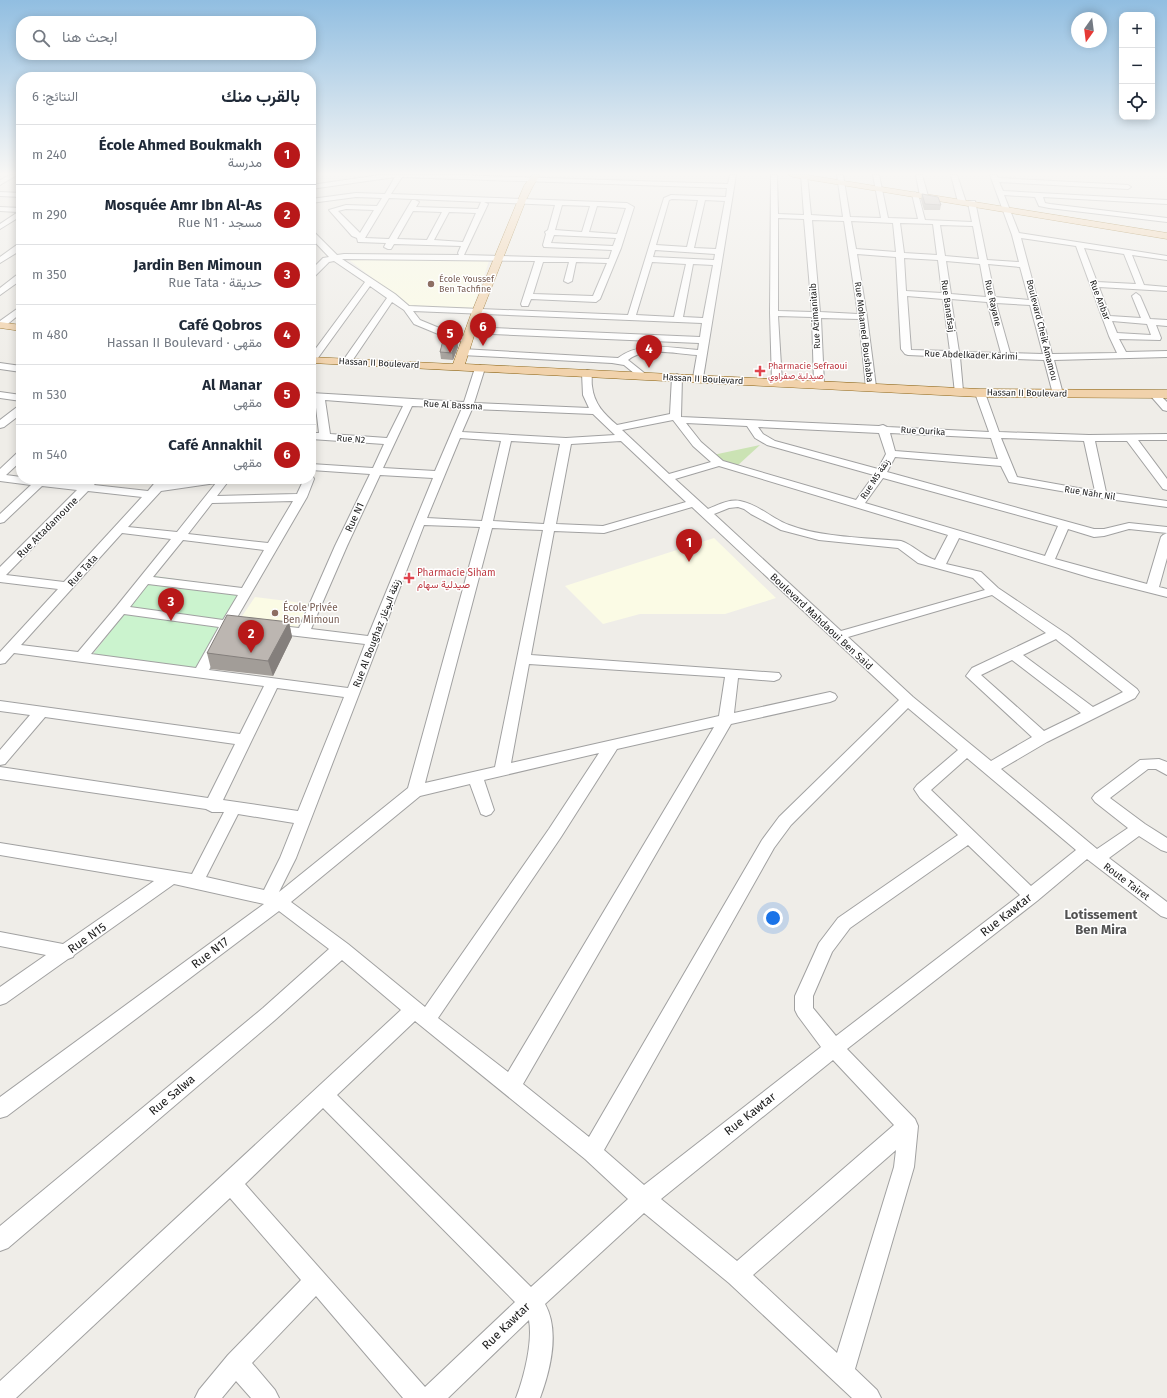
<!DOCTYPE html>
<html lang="ar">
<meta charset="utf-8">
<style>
body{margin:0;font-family:"Fira Sans",Vazirmatn,sans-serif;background:#f6f6f7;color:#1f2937;direction:rtl}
.controls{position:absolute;right:12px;top:12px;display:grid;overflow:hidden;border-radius:8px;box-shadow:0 2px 10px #0003}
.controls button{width:36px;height:36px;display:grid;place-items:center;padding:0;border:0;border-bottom:1px solid #e0e1e3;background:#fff;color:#1f2937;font:20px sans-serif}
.compass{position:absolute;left:1071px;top:12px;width:36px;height:36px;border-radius:50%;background:#fff;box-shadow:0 2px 10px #0003;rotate:194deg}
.you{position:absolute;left:773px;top:918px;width:14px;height:14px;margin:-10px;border:3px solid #fff;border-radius:50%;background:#1a73e8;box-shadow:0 0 0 6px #1a73e833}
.badge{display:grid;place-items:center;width:26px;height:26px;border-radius:50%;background:#b81819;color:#fff;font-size:13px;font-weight:700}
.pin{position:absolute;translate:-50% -33px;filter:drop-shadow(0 1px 2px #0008)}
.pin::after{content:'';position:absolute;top:21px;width:14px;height:12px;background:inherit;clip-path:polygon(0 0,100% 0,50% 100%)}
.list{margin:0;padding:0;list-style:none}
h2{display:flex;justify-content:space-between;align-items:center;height:52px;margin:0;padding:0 16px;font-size:17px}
h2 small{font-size:13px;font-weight:400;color:#747a83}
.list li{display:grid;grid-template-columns:26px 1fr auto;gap:12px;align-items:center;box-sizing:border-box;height:60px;padding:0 16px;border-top:1px solid #e0e1e3}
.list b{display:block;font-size:15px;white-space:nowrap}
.list p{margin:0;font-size:13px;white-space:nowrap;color:#747a83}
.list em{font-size:13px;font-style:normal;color:#747a83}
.icon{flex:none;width:22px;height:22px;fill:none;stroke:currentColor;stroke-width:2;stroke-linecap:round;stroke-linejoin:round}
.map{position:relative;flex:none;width:1167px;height:1398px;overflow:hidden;direction:ltr}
.search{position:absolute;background:#fff;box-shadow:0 2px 10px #0003;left:16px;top:16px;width:300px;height:44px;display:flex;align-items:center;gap:10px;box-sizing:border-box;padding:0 14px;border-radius:16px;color:#747a83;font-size:15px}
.panel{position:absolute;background:#fff;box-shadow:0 2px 10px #0003;left:16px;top:72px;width:300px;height:412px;border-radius:16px;direction:rtl}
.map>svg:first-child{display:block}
</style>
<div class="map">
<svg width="1167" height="1398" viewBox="0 0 1167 1398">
<rect width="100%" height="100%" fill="#efede8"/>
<!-- education -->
<path fill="#fbfbe5" d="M348,259L489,261L473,308L408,306Z
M714,538L776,598L725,614H640L603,624L565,586Z
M255,597L311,604L296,629L238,622Z"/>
<!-- grass -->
<path fill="#cbe3b4" d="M760,445L737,466L722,463L713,455Z"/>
<!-- park -->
<path fill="#cbf3ce" d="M154,576L241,588L200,669L93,654Z"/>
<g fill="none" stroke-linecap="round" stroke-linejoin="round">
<!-- minor casing -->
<g stroke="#a1a1a1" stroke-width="2">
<path id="minor" d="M10,175H17L0,185V180Z
M380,175H453L728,184L730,175H736L703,378L698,381L693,378L697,355C676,354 645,346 628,360L648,376L643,379L640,378L624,365L612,363L462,355L457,352L462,349L618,358C640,341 672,348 698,350L699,343L470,333L466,330L470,327L700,337L702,323L413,311L420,320L449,332L470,338L472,340L467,343L443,336L414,324L404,310L392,302L350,364H344L342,362L387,298L370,286L315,362L311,363V355L365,282L334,261L329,262L314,277H311V270L323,258L329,257L311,238V232H314L337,255L344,254L459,255L458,253L461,246L394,244L391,249H388L384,247L386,243L358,242L357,238L352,236L329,210L346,205L377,206L382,198L356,197L311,203V199L356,193L385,194L395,177L311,189V185ZM402,177L727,188L726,197L671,195L664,198L628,315L409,306L395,294L342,259L535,261L521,304L522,306H528L531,299L596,302L600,299L621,248L634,207L627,203L391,194ZM389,198L484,202H481L478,209L416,207L419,202L415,200H412L389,239L365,238ZM672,199L698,200L687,247L656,245L669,200ZM705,200L725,201L716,249L694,248ZM484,202L555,205L548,230L545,232L546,234L543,245L544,247L612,250L609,259L464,255L488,204ZM562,205L590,206L582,232L555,230ZM597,206L626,208L617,234L589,232ZM346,209L374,210L360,233L338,211ZM413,211L442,212L427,240L397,239ZM449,212L476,213L463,242L434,240ZM554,235L616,238L613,246L551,243ZM655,250L715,254L714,260L653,257ZM543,262H569L564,281L568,283L572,281L576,262L607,263L593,296L533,294ZM652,262L686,264L674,317L636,315ZM693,264L713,265L703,318L683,317Z
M771,175H777L778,214L804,215L801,175H807L811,215L843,217L837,175H843L850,217L881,218L873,175H879L888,218L918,219L912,194L915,192L918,194L925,220L972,222L968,203L969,201H975L987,260L1019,262L1012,235L990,175H996L998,178L1128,185L1131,187L1128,189L999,182L1003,191L1167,200V204L1043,197L1045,203L1050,204L1167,218V222L1049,208L1039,206L1035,197L1004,195L1019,233L1167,256V260L1132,255L1144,285L1167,287V291L1099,287L1110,316L1141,318L1132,296L1136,293L1140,296L1150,319L1167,320V326L1156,325L1161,338L1160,340L1119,339L1126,352L1167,351V357L1054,360L1063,394L1058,397L1053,394L1044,360L960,357L963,391L958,394L955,393L951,357L908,355L905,354L901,349L896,257L857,254L867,317L876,387L871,390L866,387L859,319L821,318L824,384L819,387L814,384L812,317L778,316L782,382L777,385L774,384L772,382L770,313ZM778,218L804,219L812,312L778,311ZM812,220L844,221L858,314L820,312ZM851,221L893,223L896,252L856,249ZM900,223L933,224L937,255L904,253ZM940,225L973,226L979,259L945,256ZM1021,238L1076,246L1109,336L1117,353L1052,354ZM1084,248L1124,254L1136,284L1097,282ZM904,258L938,260L942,293L906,291ZM946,261L980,264L986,297L951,294ZM988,264L1020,267L1029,300L995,297ZM907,296L943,299L950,351L911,350ZM951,299L987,302L1001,353L959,352ZM996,303L1030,305L1043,354L1010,353ZM1112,321L1147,324L1151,335L1117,333Z
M916,175H922L928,196L926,197L920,196Z
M951,175H957L966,202L965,204H962L958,202Z
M0,192L21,193V197L0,196Z
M0,207L21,208V216L0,229V224L18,212L0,211Z
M18,244H21V250L0,263V257Z
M18,274H21V280L0,295V288Z
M21,306V313L4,327H0V321Z
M0,363L21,366V372L0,369Z
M480,365L485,368L474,403L589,408L583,395L582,373L587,370L590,371C593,376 591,381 592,386C594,404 604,414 617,425L670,414L672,377L677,374L682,377L681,417L879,426L883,425L887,427L989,432L975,393L980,390L985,393L999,432L1089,435L1167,434V440H1138L1167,479V490L1163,489L1127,441H1095L1106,492L1167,501V507L1101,498L1009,482L1001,466L895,457L887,472L1094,529H1104L1129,523L1167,527V558L1159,587L1167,589V597L1092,578L959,538L946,564L981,572L998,588L1068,635L1137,689L1139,692L1135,698L1047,742L1001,769L1097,849L1128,828L1095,802L1092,798L1095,794L1140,760L1159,759L1167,762V775L1156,769H1148L1110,798L1145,824L1167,838V852L1161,850L1139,836L1109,858L1167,902V918L1161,916L1087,859L1037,901L847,1049L915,1119L918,1126L914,1167L855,1369L877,1390L881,1398H852L729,1283L644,1213L545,1304C560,1331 550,1371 540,1398H516C524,1377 533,1342 529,1320L448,1398H403L316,1296L252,1363L275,1390L279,1398H251L236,1381L222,1398H195L199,1390L228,1355L301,1280L230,1198L16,1398H0V1381L401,1010L342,960L275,1020L8,1248L0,1251V1226L263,1008L329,949L279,911L7,1116L0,1118V1097L264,904L174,884L74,955L73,957L68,959L6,1003L0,1005V987L46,955L0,946V932L63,944L154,881L0,855V843L192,874L224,812H212L206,809L0,779V767L208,798L235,744L45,717L5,764L0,765V750L30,715L0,711V701L240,734L264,686L14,653L5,663L0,664V652L58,589L0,582V567L77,490L42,486L4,522L0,523V514L31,485L0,481V469L17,453L21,452V461L6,475L21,477V479H41L83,484L87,480L92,479L96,482L94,485L148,491L158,479H168L166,483L196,479H230L217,496L297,494L304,479H311V476L313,477L314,479L307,497L235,621L246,623L247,626L246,629L241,630L231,629L209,670L348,688L365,644L272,633L267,632L265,629L267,626L272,625L299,628L335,546L370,474L311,470V464L373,468L384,444L311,439V433H319L315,399H311V393L464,402L475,368ZM325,400L403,406L387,438L330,434ZM412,406L462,408L435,471L383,468ZM472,409L593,414L615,435L566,438L462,432ZM673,420L693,446L711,462L669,474L622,430ZM686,423L747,426L755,438L767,445L874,475L856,500L723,461L701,442ZM758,427L879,433L886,454L878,469L775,441L763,434ZM890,433L991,438L998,459L895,451ZM460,438L501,441L482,521L427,518ZM1001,438L1084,441L1095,491L1017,477ZM511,441L560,444L544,524L493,521ZM621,441L686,502L603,526L556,524L571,444ZM719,466L948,535L935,560C923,556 913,545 901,541C868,538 819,537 789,525C772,519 758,504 740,501C729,499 718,505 708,509L675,479ZM380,475L433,478L368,636L311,629L347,546ZM883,478L1058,526L1045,556L865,503ZM216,483L177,532L128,527L161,491ZM88,491L142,497L64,582L6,575ZM293,501L268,543L188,534L212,503ZM692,507L899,700L779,817L762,840L589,1137L523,1084L731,724L830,702L835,700L837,697L835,694L830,692L734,713L738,678L774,681L779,679L781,676L779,673L531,655L554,531L604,533ZM738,507L744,509L751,514L781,530L819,540L898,548L918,563L973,578L985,590L841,631L714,514L729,508ZM424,525L480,527L408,788L279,892L296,858ZM492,528L543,530L495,767L425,783ZM1068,529L1094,537L1104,536L1129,529L1167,533L1163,535L1161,537L1147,584L1055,559ZM122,533L171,539L116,607L78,652L21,645ZM183,540L264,550L242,588L153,577ZM148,584L238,595L223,620L130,607ZM992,595L1046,633L972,668L966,676L1032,737L991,761L913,697L848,637ZM124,614L219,627L196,668L91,654ZM1056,639L1058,641L1123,692L1093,707L1023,655ZM1012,660L1081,713L1044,731L981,675ZM529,664L725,677L719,716L511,763ZM277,688L344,697L298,811L223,800ZM908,708L958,750L917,785L914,789L920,798L958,835L838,918L819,943L795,996V1010L798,1016L821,1047L644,1185L604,1150L774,848L791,825ZM714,727L508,1072L438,1018L561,837L617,749ZM599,753L549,829L425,1007L348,944L291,902L420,796L470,784L481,814L486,816L491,814L494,810L484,780ZM967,758L1076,850L1031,886L931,790ZM238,814L294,823L280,858L264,890L206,877ZM968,845L1020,895L836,1036L813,1008V996L832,952L850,928ZM415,1021L585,1159L628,1199L531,1287L337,1095ZM833,1060L894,1125L737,1261L661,1199ZM323,1108L515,1302L425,1387L245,1184ZM896,1150L894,1167L837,1353L753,1275Z
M1154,391L1157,392L1167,402V411L1163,410L1149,394Z
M0,392L21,395V401L0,398Z
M21,406V414L4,427L0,428V420L17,407Z"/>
</g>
<!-- major casing -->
<g stroke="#8a6212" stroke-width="1">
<path id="major" d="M532,175H540L533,186L526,200L481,314L465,364L980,389L1167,390V398L980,397L311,363V357L453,364L471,314L518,200L524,186Z
M789,175H807L1167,233V239L793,177Z
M0,322L21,325V331L0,328Z"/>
</g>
<!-- minor -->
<use href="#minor" fill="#fff" fill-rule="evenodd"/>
<!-- major -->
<use href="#major" fill="#f1d2ab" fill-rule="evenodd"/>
</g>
<!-- wall -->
<path fill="#a29d98" d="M922,194L941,205L940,210H924L921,200Z
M457,340L458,347L453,360L441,359L440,352Z
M289,622L292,637L273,676L211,669L207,653Z"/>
<!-- shaded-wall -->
<path fill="#847f7c" d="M457,340L458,347L453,360L452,353Z
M289,622L292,637L273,676L268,661Z"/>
<!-- building -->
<path fill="#bcb6b1" stroke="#847f7c" d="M922,194L938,197L941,205L925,204Z
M443,340H457L452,353L440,352Z
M227,615L289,622L268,661L207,653Z"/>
<!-- sky -->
<linearGradient id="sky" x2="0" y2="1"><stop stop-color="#91bee1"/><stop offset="0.47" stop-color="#f8f7f5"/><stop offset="1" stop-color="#f8f7f5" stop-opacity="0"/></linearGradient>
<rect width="1167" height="370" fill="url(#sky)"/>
<!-- markers -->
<g fill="#8d6e63" stroke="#fff" stroke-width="1.5">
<circle cx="431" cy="284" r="4"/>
<circle cx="275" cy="613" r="4"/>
</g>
<g fill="#e0444e" stroke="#fff" stroke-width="1.5">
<path d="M758 365h4v4h4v4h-4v4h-4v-4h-4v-4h4z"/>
<path d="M407 572h4v4h4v4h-4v4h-4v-4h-4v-4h4z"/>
</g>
<g text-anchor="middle" stroke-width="3" stroke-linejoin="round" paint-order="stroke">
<!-- far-education labels -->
<g font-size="9" fill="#785e54" stroke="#fff" text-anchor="start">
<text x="439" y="282">École Youssef<tspan x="439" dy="10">Ben Tachfine</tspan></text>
</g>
<!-- far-street labels -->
<g font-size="9" fill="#202020" stroke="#fff">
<text transform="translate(1100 300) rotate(69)" y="3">Rue Anbar</text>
<text transform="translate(993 303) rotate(77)" y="3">Rue Rayane</text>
<text transform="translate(948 306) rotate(82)" y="3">Rue Banafsaj</text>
<text transform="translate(815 316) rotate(-94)" y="3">Rue Azimanitaib</text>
<text transform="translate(1042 330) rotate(76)" y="3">Boulevard Cheik Amamou</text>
<text transform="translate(864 332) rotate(83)" y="3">Rue Mohamed Boushaba</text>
<text transform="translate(971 355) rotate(2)" y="3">Rue Abdelkader Karimi</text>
<text transform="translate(379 363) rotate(3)" y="3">Hassan II Boulevard</text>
<text transform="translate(703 379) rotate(3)" y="3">Hassan II Boulevard</text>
<text transform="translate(1027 393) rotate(1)" y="3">Hassan II Boulevard</text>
<text transform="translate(453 405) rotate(3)" y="3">Rue Al Bassma</text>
<text transform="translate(923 431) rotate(3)" y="3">Rue Ourika</text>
<text transform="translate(351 439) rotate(4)" y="3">Rue N2</text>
<text transform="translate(875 479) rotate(-57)" y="3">Rue M5 زنقة</text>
<text transform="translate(1090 493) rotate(9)" y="3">Rue Nahr Nil</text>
</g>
<!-- far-health labels -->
<g font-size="9" fill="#be3a42" stroke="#fff" text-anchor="start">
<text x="768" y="369">Pharmacie Sefraoui<tspan x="768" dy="10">صيدلية صفراوي</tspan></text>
</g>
<!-- street labels -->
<g font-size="10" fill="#202020" stroke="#fff">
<text transform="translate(354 517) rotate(-65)" y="4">Rue N1</text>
<text transform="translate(47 527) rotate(-45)" y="4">Rue Attadamoune</text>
<text transform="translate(82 570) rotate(-48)" y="4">Rue Tata</text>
<text transform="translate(822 621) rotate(43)" y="4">Boulevard Mahdaoui Ben Said</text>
<text transform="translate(376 633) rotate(-69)" y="4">Rue Al Boughaz زنقة البوغاز</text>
<text transform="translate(1127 881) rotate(37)" y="4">Route Tairet</text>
</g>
<!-- health labels -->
<g font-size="10" fill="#be3a42" stroke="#fff" text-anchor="start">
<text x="417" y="576">Pharmacie Siham<tspan x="417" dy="12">صيدلية سهام</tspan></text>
</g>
<!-- education labels -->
<g font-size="10" fill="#785e54" stroke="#fff" text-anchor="start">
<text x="283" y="611">École Privée<tspan x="283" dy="12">Ben Mimoun</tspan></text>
</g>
<!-- near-street labels -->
<g font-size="12" fill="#202020" stroke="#fff">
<text transform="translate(1006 915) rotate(-38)" y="4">Rue Kawtar</text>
<text transform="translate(87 938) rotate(-35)" y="4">Rue N15</text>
<text transform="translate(210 953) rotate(-37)" y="4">Rue N17</text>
<text transform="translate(172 1095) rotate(-40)" y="4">Rue Salwa</text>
<text transform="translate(750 1114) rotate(-38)" y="4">Rue Kawtar</text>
<text transform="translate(506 1326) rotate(-44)" y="4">Rue Kawtar</text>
</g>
<!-- near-neighbourhood labels -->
<g font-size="13" font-weight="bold" fill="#535353" stroke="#fff">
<text x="1101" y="919">Lotissement<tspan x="1101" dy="15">Ben Mira</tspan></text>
</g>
</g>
</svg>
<div class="controls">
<button>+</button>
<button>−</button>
<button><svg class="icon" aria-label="locate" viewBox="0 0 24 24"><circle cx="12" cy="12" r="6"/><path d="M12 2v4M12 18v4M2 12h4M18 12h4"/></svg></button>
</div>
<svg class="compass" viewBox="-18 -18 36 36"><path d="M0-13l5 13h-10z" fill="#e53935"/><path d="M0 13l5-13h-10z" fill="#747a83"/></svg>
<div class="you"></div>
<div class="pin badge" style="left:689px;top:562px">1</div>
<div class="pin badge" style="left:251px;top:653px">2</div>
<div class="pin badge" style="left:171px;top:621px">3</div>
<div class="pin badge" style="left:649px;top:368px">4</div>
<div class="pin badge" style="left:450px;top:353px">5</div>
<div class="pin badge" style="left:483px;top:346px">6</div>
<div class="search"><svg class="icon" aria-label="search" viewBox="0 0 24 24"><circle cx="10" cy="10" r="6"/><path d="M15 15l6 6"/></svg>ابحث هنا</div>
<section class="panel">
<h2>بالقرب منك<small>النتائج: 6</small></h2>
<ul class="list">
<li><span class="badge">1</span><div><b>École Ahmed Boukmakh</b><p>مدرسة</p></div><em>240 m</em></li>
<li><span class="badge">2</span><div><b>Mosquée Amr Ibn Al-As</b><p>مسجد · Rue N1</p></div><em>290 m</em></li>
<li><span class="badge">3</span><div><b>Jardin Ben Mimoun</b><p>حديقة · Rue Tata</p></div><em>350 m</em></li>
<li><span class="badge">4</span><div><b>Café Qobros</b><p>مقهى · Hassan II Boulevard</p></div><em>480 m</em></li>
<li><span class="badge">5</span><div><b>Al Manar</b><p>مقهى</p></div><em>530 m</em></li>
<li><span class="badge">6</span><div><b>Café Annakhil</b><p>مقهى</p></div><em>540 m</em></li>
</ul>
</section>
</div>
